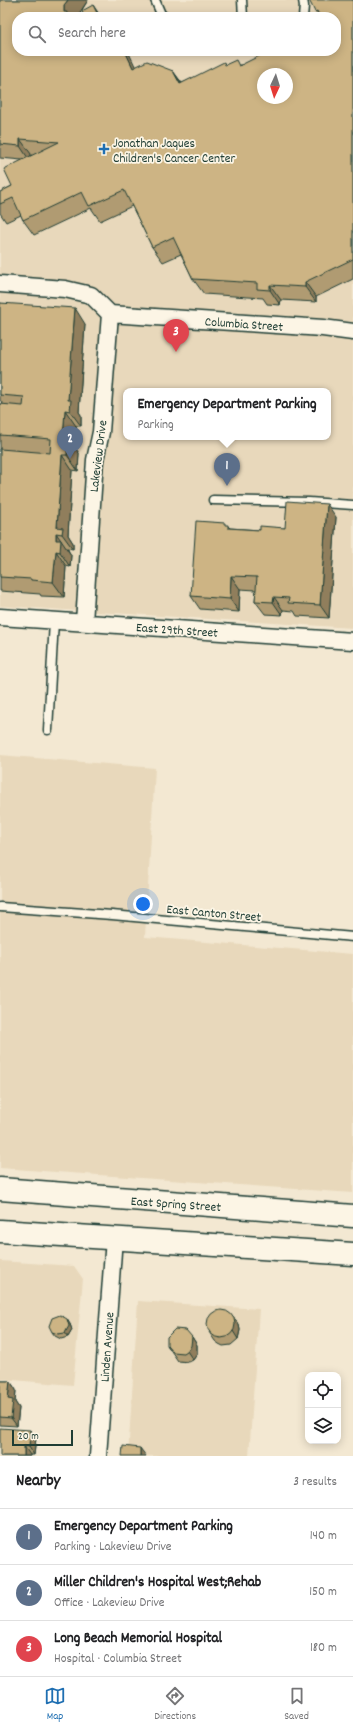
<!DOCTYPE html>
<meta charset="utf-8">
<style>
body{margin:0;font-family:Dekko,sans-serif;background:#f6f6f6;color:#202124}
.controls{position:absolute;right:12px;bottom:12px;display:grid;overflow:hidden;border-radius:8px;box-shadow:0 2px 10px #0003}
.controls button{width:36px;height:36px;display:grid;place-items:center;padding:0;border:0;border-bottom:1px solid #e0e0e0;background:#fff;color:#202124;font:20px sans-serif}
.compass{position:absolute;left:257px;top:68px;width:36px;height:36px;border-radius:50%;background:#fff;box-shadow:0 2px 10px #0003;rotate:184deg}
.scale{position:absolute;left:12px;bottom:10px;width:61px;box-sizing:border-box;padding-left:4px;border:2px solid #1f3d34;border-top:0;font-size:11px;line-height:14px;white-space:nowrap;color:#1f3d34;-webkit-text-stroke:3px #fcf5e5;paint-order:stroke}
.you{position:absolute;left:143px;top:904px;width:14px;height:14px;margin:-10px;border:3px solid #fff;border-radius:50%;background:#1a73e8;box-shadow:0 0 0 6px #1a73e833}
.badge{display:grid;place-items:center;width:26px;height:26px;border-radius:50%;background:#1f6fb2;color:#fff;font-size:13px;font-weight:700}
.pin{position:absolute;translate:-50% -33px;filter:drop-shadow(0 1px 2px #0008)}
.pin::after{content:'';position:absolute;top:21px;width:14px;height:12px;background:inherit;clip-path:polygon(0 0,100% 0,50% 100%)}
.popup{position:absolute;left:123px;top:388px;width:208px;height:52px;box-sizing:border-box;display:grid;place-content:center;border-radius:8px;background:#fff;filter:drop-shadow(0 1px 3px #0005);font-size:13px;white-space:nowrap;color:#757577}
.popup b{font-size:15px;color:#202124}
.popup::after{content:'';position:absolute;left:50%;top:100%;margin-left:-8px;border:8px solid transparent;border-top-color:#fff}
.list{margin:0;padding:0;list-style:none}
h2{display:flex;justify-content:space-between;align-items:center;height:52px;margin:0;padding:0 16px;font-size:17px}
h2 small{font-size:13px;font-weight:400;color:#757577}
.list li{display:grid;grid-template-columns:26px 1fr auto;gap:12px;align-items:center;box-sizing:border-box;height:56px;padding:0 16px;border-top:1px solid #e0e0e0}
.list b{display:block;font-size:15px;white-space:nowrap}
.list p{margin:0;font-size:13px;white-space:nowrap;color:#757577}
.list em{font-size:13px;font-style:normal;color:#757577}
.icon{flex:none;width:22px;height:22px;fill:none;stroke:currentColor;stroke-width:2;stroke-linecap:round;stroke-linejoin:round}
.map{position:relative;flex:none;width:353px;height:1456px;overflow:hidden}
.search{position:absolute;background:#fff;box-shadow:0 2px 10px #0003;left:12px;right:12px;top:12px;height:44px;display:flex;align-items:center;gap:10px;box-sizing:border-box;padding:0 14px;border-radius:16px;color:#757577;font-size:15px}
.sheet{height:220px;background:#fff}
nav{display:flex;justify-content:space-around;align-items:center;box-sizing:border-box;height:56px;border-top:1px solid #e0e0e0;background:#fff;font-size:11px;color:#757577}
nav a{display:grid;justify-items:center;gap:2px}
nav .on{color:#1f6fb2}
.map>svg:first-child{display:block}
</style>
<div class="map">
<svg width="353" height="1456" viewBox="0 0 353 1456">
<rect width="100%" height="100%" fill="#f3e8d2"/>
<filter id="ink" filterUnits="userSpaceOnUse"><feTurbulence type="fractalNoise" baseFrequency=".025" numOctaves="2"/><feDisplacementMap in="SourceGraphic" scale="8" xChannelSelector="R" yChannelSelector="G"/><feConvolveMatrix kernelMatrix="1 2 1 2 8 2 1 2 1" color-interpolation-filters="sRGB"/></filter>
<g filter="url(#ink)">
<!-- built -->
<path fill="#e8d8bb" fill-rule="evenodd" d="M0,0H353V628L0,606ZM17,17H336V51H17ZM263,74H287V98H263ZM126,391H328V437H126Z
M0,755L155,768L145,937L353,954V1193L0,1168Z
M0,1261L74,1266L83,1279L73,1385L0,1379Z
M138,1301L259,1309L249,1456H128Z"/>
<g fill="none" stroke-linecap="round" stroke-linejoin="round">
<!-- lane casing -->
<g stroke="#1f3d34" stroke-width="11">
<path id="lane" d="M155,0L161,14L165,17
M242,0L243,17
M303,17L304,6L303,0
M213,500L309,502L353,505
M48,730L54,621
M0,907L112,915L353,937"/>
</g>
<!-- street casing -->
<g stroke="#1f3d34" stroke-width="19">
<path id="street" d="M0,284L65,289L91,295L110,314L323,328L353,332
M0,617L353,641
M84,622L95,460L101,432L110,314
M98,1456L114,1238"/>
</g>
<!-- secondary casing -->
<g stroke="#1f3d34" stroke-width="25">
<path id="secondary" d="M0,1189L353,1216
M0,1231L353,1254"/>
</g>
<!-- lane -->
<use href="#lane" stroke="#fcf5e5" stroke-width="8"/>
<!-- street -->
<use href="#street" stroke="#fcf5e5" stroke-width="16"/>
<!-- secondary -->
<use href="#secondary" stroke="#fcf5e5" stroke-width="22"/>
</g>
<!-- wall -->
<path fill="#b09b72" stroke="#1f3d34" d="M0,0H88L79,15L101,17H17L135,66L173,71L182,83L226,65H240L336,51V17H319L315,12L353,0V279L316,297V302L281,300L280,305L267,304L263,298L204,294L193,279L181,254L163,262L152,247L132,206L100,221L91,208L34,235L23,220L21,215L6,222L0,213V192L12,186L22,160L0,158Z
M0,303L85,324L79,412L81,415V426H76L74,447L79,453L78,471L72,470L68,535L73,543V549L67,548L71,555L70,567L66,566L64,597L41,596L40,594L0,591V404H3L0,400Z
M336,517L329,618L297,616L294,611L283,610L282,615L265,614L255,601L256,590L240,589L239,612L200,609L191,596L227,525L230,528L260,530L285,528Z
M70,1324L72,1330L68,1337L61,1339L55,1336L52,1332Z
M239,1325L240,1330L238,1339L231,1345L223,1346L219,1344L215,1341L209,1332Z
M192,1337L197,1345V1354L193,1360L189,1362L178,1361L167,1345Z
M0,1381H10L16,1390L15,1402L19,1408L17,1426L0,1425Z
M36,1438L34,1455H30V1456H0Z"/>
<!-- shaded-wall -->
<path fill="#907e5c" stroke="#1f3d34" d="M68,0H88L77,17H66L64,12V5Z
M93,5L101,17H99Z
M125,51H128L143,83L133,68Z
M173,71L183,86L180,84Z
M20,139L31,154L30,161L20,146Z
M305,282L316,297V302L305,287Z
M270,285L281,300L280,305L270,290Z
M75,308L85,324L79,412L81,415V426L70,411L68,400Z
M65,410L76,426L74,447L79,453L78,471L67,455L63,438Z
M62,455L72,470L68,535L73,543V549L62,534L57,527Z
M327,504L336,517L329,618L320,605Z
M56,533L71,555L70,567L60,552L56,540Z
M56,551L66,566L64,597L53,582Z
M231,576L240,589L239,612L230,599Z
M274,597L283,610L282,615L273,602Z
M233,1317L239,1325L240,1330L238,1339L233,1331Z
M67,1319L70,1324L72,1330L68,1337L65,1333Z
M192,1337L197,1345V1354L193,1360L187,1351Z
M10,1381L16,1390L15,1402L19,1408L17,1426L11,1418L8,1399Z
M30,1430L36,1438L34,1455L29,1447Z
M24,1446L30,1455V1456H24Z
M140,1448L146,1456H140Z"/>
<!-- building -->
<path fill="#cdb484" stroke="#1f3d34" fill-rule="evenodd" d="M0,0H68L64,5V12H67L66,17H17V51H125L133,68L147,61L173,71L180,84L224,62L225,65L236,60L239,66L269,51H336V17H320L317,11L315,12L309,0H353V259L305,282V287L270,285V290L257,289V283L193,279L173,237L152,247L124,190L89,206L82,192L23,220L13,198L0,204V192L12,186L4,169L59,142L20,139V146L0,144ZM263,74H287V98H263Z
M93,5L99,17H73L83,13L82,11Z
M0,303L75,308L68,400H71L70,411L65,410L63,438H68L67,455H62L57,527L63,528L62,534L56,533V540H61L60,552L56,551L53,582L31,580V579L0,577V449L50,453L51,439L0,435V404L23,406L24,397L0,395Z
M287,501L327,504L320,605L288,603L289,598L274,597L273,602L255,601L257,577L231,576L230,599L191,596L196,521L225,523V525H228V528L260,530V526L285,528Z
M207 1324a14 14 0 1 1 28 0a14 14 0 1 1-28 0Z
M60,1315L67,1319L69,1326L65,1333L58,1334L52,1332L49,1326L52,1318Z
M175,1329L186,1330L192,1337L191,1346L187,1351L184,1353L173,1352L167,1345V1337Z
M0,1381H10L8,1399L13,1400L11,1418L0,1417Z
M0,1428L30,1430L29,1447L24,1446V1456H0Z
M123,1446L140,1448V1456H122Z"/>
</g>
<!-- markers -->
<path fill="#1f6fb2" stroke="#fcf5e5" stroke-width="1.5" d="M102 143h4v4h4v4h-4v4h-4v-4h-4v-4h4z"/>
<g text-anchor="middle" stroke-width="3.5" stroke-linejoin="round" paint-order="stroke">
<!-- poi labels -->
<g font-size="13" fill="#1f3d34" stroke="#fcf5e5" text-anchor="start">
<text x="113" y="147">Jonathan Jaques<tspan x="113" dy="15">Children's Cancer Center</tspan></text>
</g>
<!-- street labels -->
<g font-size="13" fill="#1f3d34" stroke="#fcf5e5">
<text transform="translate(244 323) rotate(4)" y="5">Columbia Street</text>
<text transform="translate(97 456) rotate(-83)" y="5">Lakeview Drive</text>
<text transform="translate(177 629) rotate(4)" y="5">East 29th Street</text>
<text transform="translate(214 912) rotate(5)" y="5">East Canton Street</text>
<text transform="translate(176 1203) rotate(4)" y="5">East Spring Street</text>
<text transform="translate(106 1347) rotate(-86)" y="5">Linden Avenue</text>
</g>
</g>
</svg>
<div class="controls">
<button><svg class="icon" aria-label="locate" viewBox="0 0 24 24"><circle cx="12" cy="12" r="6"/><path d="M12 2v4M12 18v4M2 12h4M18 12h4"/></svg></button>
<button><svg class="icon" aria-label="layers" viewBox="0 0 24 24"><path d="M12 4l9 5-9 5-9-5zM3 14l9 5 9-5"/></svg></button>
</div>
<svg class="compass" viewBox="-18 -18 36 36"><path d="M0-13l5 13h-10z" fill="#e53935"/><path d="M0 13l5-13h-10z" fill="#757577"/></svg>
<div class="scale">20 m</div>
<div class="you"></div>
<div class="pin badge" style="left:227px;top:486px;background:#5c6f8a">1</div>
<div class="popup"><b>Emergency Department Parking</b>Parking</div>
<div class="pin badge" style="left:70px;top:459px;background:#5c6f8a">2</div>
<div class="pin badge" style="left:176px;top:352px;background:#e0444e">3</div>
<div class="search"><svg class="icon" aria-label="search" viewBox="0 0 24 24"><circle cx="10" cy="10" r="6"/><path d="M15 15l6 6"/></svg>Search here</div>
</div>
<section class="sheet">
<h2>Nearby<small>3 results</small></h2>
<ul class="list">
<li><span class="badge" style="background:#5c6f8a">1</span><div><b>Emergency Department Parking</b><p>Parking · Lakeview Drive</p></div><em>140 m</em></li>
<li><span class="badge" style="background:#5c6f8a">2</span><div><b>Miller Children's Hospital West;Rehab</b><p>Office · Lakeview Drive</p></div><em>150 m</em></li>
<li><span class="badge" style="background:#e0444e">3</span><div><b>Long Beach Memorial Hospital</b><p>Hospital · Columbia Street</p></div><em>180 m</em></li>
</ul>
</section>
<nav>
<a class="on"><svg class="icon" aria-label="map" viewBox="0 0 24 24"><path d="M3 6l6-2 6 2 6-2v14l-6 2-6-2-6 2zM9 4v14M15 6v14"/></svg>Map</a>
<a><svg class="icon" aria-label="directions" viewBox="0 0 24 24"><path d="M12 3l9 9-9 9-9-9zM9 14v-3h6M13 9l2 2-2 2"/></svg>Directions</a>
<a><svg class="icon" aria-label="saved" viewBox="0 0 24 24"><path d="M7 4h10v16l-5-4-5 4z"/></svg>Saved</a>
</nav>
